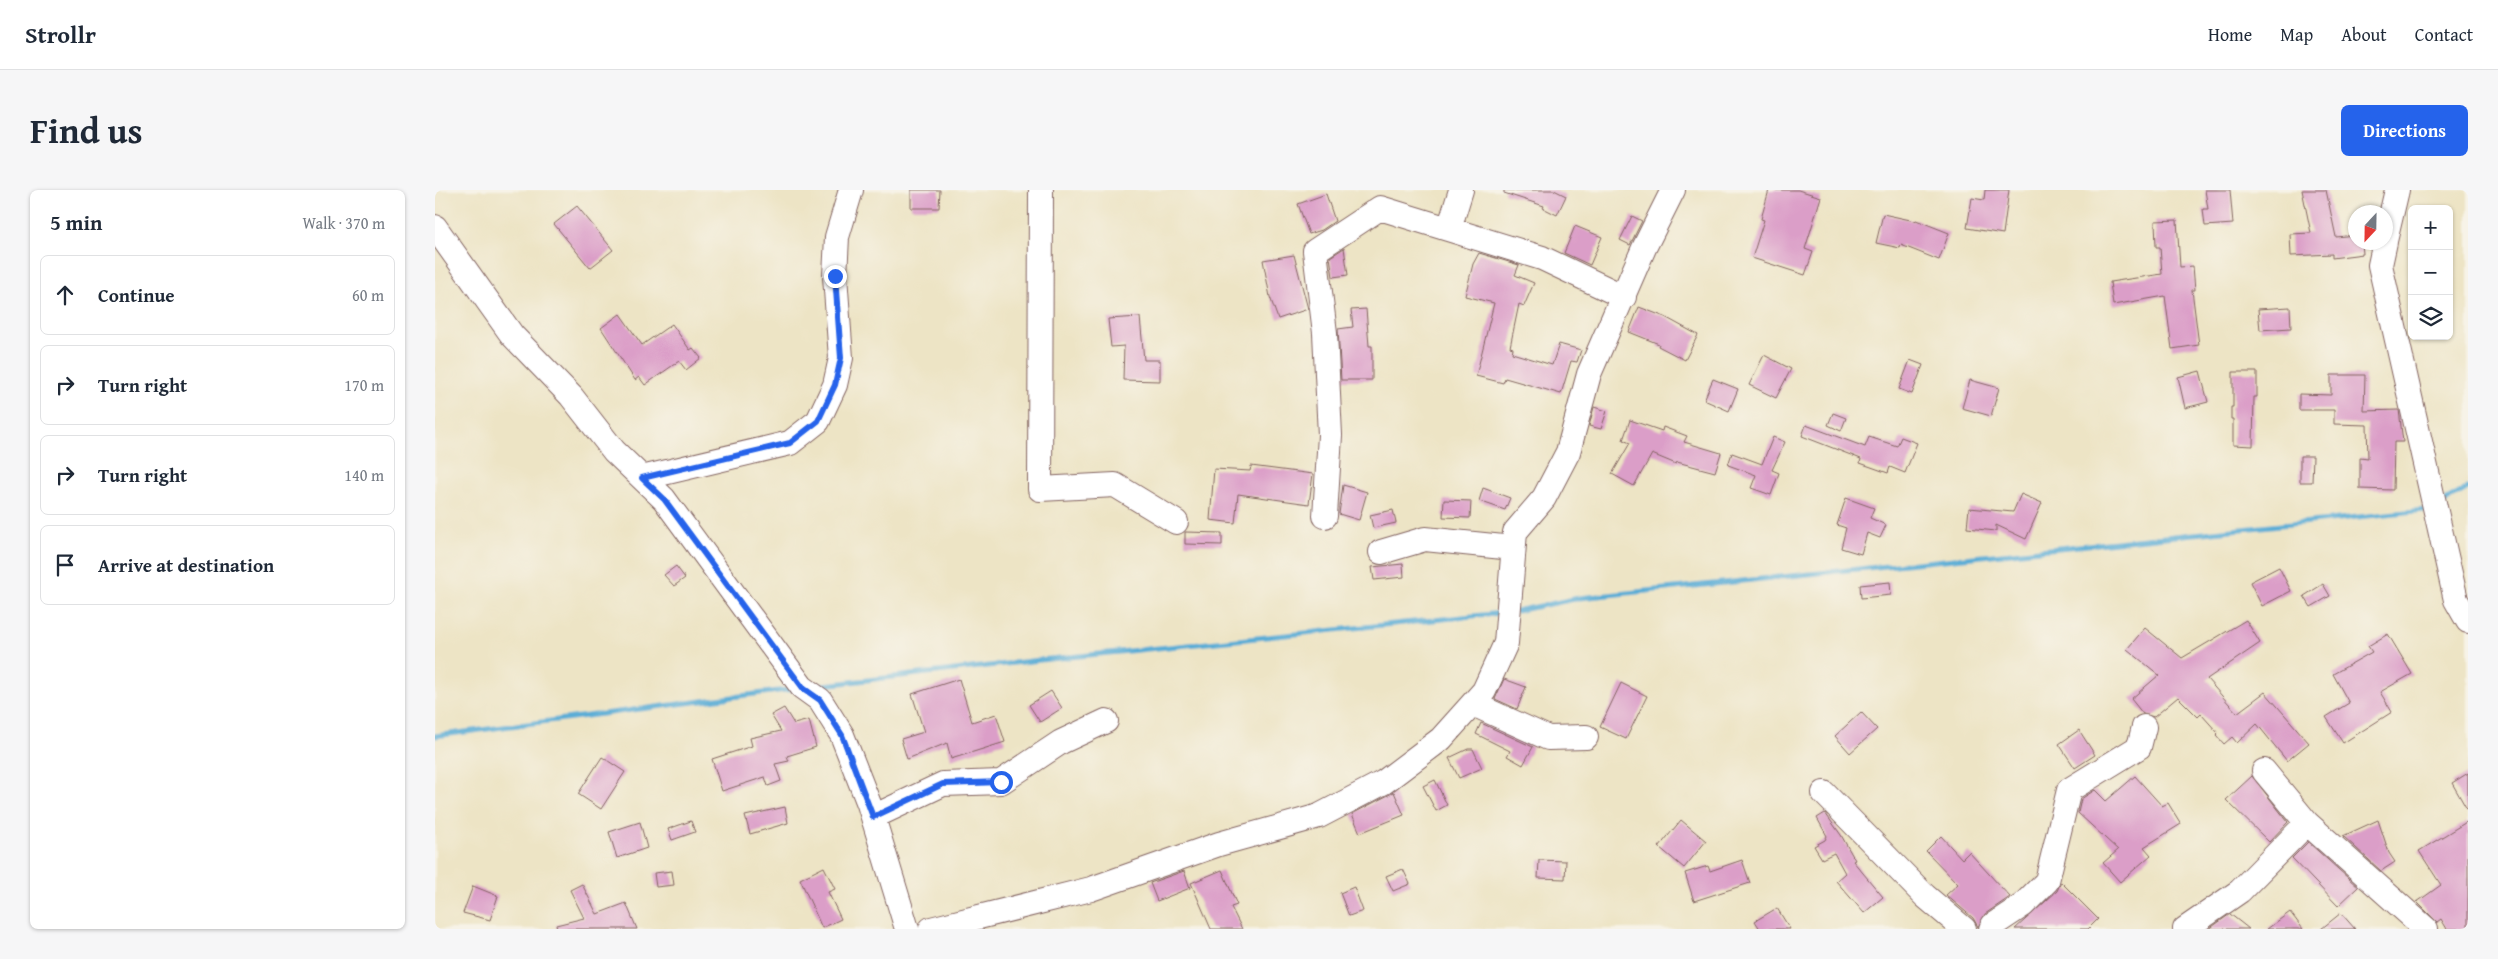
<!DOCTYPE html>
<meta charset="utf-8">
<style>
body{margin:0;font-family:"Gentium Book Plus",serif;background:#f6f6f7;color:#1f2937}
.controls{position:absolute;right:15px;top:15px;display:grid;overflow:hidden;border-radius:8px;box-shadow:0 1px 4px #0004}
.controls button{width:45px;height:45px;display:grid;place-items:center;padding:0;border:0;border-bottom:1px solid #e0e1e3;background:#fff;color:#1f2937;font:25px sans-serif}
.compass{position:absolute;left:1913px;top:15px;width:45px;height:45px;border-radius:50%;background:#fff;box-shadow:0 1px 4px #0004;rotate:202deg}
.stop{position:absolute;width:15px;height:15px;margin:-11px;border:4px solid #2563eb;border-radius:50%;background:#fff}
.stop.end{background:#2563eb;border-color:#fff;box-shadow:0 1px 5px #0008}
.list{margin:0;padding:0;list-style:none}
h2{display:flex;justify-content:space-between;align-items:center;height:65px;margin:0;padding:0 20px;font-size:21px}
h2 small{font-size:16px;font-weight:400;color:#747a83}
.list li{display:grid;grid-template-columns:32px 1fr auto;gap:15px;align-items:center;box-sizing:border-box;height:80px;margin:0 10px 10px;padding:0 10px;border:1px solid #e0e1e3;border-radius:8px}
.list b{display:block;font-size:19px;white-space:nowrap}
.list em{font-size:16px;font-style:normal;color:#747a83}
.icon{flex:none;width:28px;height:28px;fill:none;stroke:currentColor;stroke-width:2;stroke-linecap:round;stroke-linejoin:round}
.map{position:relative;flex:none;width:2033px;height:739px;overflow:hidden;border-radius:8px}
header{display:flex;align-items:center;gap:30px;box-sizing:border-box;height:70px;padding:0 25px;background:#fff;border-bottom:1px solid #e0e1e3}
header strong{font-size:24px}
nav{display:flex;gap:28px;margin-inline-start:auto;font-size:18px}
.intro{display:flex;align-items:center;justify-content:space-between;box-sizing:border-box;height:120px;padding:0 30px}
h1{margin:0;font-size:35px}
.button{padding:12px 22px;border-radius:8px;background:#2563eb;color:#fff;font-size:18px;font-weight:700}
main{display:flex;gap:30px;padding:0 30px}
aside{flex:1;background:#fff;border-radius:8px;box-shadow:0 1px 4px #0004}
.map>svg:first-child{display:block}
</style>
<header>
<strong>Strollr</strong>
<nav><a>Home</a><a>Map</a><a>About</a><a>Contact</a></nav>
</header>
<div class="intro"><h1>Find us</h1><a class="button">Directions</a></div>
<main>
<aside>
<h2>5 min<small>Walk · 370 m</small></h2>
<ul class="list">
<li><svg class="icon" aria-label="ahead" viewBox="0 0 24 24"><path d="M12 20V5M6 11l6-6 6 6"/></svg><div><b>Continue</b></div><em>60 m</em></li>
<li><svg class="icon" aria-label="right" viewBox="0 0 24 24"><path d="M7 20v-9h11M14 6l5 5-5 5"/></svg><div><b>Turn right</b></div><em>170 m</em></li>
<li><svg class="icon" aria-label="right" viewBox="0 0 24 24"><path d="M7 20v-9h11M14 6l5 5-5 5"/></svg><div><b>Turn right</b></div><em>140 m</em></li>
<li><svg class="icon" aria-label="arrive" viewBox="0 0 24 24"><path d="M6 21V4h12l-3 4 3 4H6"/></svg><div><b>Arrive at destination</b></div></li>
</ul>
</aside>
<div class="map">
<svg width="2033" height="739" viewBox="0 0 2033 739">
<rect width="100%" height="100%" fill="#f7f3e8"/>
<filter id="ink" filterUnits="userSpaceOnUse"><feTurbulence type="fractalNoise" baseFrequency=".02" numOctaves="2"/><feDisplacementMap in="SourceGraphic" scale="10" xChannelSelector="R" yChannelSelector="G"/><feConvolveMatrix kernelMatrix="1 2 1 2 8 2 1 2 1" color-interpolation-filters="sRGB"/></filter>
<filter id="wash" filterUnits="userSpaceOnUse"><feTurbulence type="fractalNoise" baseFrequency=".0096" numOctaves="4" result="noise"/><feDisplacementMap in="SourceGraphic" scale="20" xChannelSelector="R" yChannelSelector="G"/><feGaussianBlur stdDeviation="1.12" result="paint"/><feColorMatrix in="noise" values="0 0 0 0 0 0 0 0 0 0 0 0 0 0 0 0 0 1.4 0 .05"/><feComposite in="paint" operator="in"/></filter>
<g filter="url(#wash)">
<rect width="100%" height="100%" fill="#ede4c5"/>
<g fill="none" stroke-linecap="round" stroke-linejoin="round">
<!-- stream -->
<path stroke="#5cadd6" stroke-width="5" d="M2007,313L2033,298
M1081,421L1144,408L1990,320
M380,496L605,470L1067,423
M0,546L359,499"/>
</g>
<g id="blocks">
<!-- building -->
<path fill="#db9ec8" d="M476,0H505L504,18H476Z
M1069,0H1119L1131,6L1122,25L1108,18L1109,16L1069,3Z
M1334,0H1363L1386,7L1370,59L1378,62L1370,85L1317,68L1329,30L1326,29Z
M1550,0H1574L1568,44L1532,38L1537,8L1549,10Z
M1770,0H1795L1798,34L1770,36L1768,19H1773Z
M1867,0H1891L1901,47L1920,45V52H1927L1928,64L1897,68V64L1856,66L1855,44L1876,43Z
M891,4L900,31L887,40L874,44L863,14Z
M142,16L178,60L155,78L119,34Z
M1448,24L1480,31L1481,30L1514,43L1504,70L1466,55L1465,58L1441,53Z
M1197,26L1207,31L1195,55L1185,50Z
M1742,30L1745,77L1758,76L1760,100H1757L1764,155L1737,159L1730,106L1678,115L1675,92L1727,84L1725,57H1721L1720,31Z
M1140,36L1167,47L1155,75L1129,63Z
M909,58L913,85L898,87L895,67Z
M1044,63L1084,75L1080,85L1099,93L1089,116L1084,114L1075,157L1078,158L1077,163L1117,175L1124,154L1146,160L1142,172L1136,171L1126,204L1070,188L1068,193L1041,186L1059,113L1030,106L1038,74Z
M859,65L873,119L843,129L835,107L828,70Z
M1204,117L1230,127L1263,145L1250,170L1223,156L1224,154L1194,142Z
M1855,117L1856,138L1825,140L1823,119Z
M931,119L934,156H937V190H906L903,139L918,137L916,120Z
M185,124L207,155L237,134L255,160L258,158L266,168L251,180L244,171L210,195L204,187L200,190L166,138Z
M705,127L709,170H725V191L688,190L689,156L676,157L673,129Z
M1329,165L1356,179L1341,208L1314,195Z
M1475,170L1488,175L1477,204L1464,199Z
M1765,181L1773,212L1750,218L1743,187Z
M1798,182H1822V207H1819L1818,256L1798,255V229H1796V217H1798Z
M1896,185H1930L1929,221L1964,220L1968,252H1959L1958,300L1925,299V267L1933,268L1932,235L1899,234V220H1864V204L1896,205Z
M1278,189L1303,199L1294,221L1269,210Z
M1535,190L1564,198L1556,226L1527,218Z
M1159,217L1172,221L1166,239L1154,236Z
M1398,223L1411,228L1406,241L1393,235Z
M1195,230L1227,241L1228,237L1252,246L1249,252L1286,263L1280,282L1242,272L1241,274L1217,264L1199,296L1177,284L1195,253L1188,250Z
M1371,235L1430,257L1434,247L1462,256L1466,247L1482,253L1470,283L1455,277L1453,283L1425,273L1426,269L1367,246Z
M1338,247L1350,252L1337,280L1344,283L1336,305L1316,298L1321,285L1293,275L1297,263L1327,274Z
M1865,266H1878L1877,292H1865Z
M816,276L878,284L874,314L803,304L800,333L775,330L779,279L815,281Z
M908,295L932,302L924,330L904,324Z
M1048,298L1075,308L1070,320L1044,311Z
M1586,304L1607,313L1591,349L1561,335V341L1532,338L1534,318L1578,322Z
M1411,308L1439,318L1435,328L1451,335L1445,348L1432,343L1426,364L1406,358L1411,338L1402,335Z
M1009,310L1036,311L1035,328L1008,327Z
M958,320L961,333L938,338L935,325Z
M750,342L787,343V355L750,354Z
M968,374L969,387L939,390L937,377Z
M241,376L250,388L239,396L229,385Z
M1844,377L1856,401L1827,416L1815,392Z
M1455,392L1456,405L1426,408L1425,395Z
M1888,394L1895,406L1876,417L1869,406Z
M1811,430L1825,453L1772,489L1802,523L1830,502L1874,553L1852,571L1822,534L1802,553L1797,547L1789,554L1781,545L1783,543L1766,524L1763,527L1743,507L1719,527L1708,524L1696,509L1724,485L1692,459L1710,438L1747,468Z
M1953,444L1977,484L1945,502L1957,522L1908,553L1891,527L1914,513L1898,484L1937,462L1933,456Z
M524,489L537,532L561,524L570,552L516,569L512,553L472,569L466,549L489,542L477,504Z
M1069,489L1091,497L1082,519L1060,509Z
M1186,493L1212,506L1191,549L1165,537Z
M616,501L627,518L605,532L594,515Z
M349,518L359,534L374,530L381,557L352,566L354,571L340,574L346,591L333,596L330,587L287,601L277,569L317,556L315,548L346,541L336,525Z
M1426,522L1442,539L1415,563L1400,546Z
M1046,533L1098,557L1088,575L1072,566L1075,561L1041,544Z
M1644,540L1660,565L1640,578L1624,554Z
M1033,559H1038L1047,578L1024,588L1014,568Z
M167,567L190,582L166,619L143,604Z
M2033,583V621L2017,593Z
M1700,586L1727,616L1733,613L1746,634L1709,657L1716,665L1685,692L1668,673L1683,660L1643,623L1646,609L1660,600L1671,611Z
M1817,586L1853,632L1834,652L1791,610Z
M1000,590L1012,615L1001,621L988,596Z
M959,602L969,625L925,643L917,624Z
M350,617L353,633L315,644L310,626Z
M1390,623L1406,645L1420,670L1418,671L1448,707L1429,723L1401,691L1410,683L1399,663L1387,669L1379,656L1390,650L1392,646L1382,628Z
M1246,630L1271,651L1249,678L1224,657Z
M1943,630L1954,663L1960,672L1946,681L1908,646Z
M256,631L260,642L237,650L233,639Z
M2033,631V739H2012L2006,729L2002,732L1982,712L2006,695L1984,661Z
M205,632L212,658L182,668L174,642Z
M1506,646L1527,669L1534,662L1575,707L1550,724L1543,737L1538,728L1511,705L1523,694L1491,661Z
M1873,652L1923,697L1903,716L1857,668Z
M1104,670L1131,671L1130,689L1103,688Z
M1307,670L1315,693L1259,711L1250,683L1273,676L1275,681Z
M389,677L400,699L393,702L406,729L387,738L365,689Z
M968,679L975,694L958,701L951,686Z
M787,680L802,715L796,717L807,739H776L756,693Z
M237,681L239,695L221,697L219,683Z
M749,681L755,698L722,711L715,693Z
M1626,692L1663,729L1653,739H1580L1622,701Z
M147,694L162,724L191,713L202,739H122L121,735L149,728L135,700Z
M38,696L63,706L55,730L28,723Z
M919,697L928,721L914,726L905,703Z
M1342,718L1355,739H1325L1320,731Z
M1855,722L1868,739H1832Z
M1906,723L1920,739H1886Z
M1795,724L1814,739H1774Z"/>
</g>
</g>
<g filter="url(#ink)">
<use href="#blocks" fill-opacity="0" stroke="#836461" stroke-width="1"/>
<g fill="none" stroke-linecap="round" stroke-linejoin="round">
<!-- minor casing -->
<g stroke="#836461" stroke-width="26">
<path id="minor" d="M606,0L605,299L680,295L741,332
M0,37L77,145L136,206L179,261L229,309L367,497L385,510L407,545L434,614L472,739
M1014,39L1026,0
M1950,51L1962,0
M1950,52L1945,75L2021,410L2033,431
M207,288L355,253L383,231L400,195L406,168L400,86L402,47L416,0
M890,326L895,245L890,143L880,61L945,18L1107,68L1189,107
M946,362L990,349L1078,358
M1038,514L1113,548L1151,547
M1829,581L1872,633L1991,739
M1389,603L1490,706L1529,739
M438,627L508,594L566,592L626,552L671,531
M496,739L656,699L784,654L884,626L949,592L1006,549L1049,501L1071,453L1080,342L1109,308L1133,262L1154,184L1209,58L1238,0
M1556,739L1558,735L1588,715L1612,691L1634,600L1704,557L1709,537
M1750,739L1805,701L1872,633"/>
</g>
<!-- minor -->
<use href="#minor" stroke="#fff" stroke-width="24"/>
</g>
</g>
<g fill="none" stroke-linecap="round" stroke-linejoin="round" filter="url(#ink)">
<!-- route -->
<path stroke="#2563eb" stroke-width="6" d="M400,86L406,168L400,195L383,231L355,253L207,288L229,309L368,498L385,510L407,545L438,627L508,594L566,592"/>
</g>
</svg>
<div class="controls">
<button>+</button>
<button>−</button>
<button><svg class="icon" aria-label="layers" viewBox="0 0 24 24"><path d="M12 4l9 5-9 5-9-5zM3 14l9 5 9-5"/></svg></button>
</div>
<svg class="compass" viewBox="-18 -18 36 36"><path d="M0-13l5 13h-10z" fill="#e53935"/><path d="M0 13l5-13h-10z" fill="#747a83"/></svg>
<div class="stop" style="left:566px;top:592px"></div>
<div class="stop end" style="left:400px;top:86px"></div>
</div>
</main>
